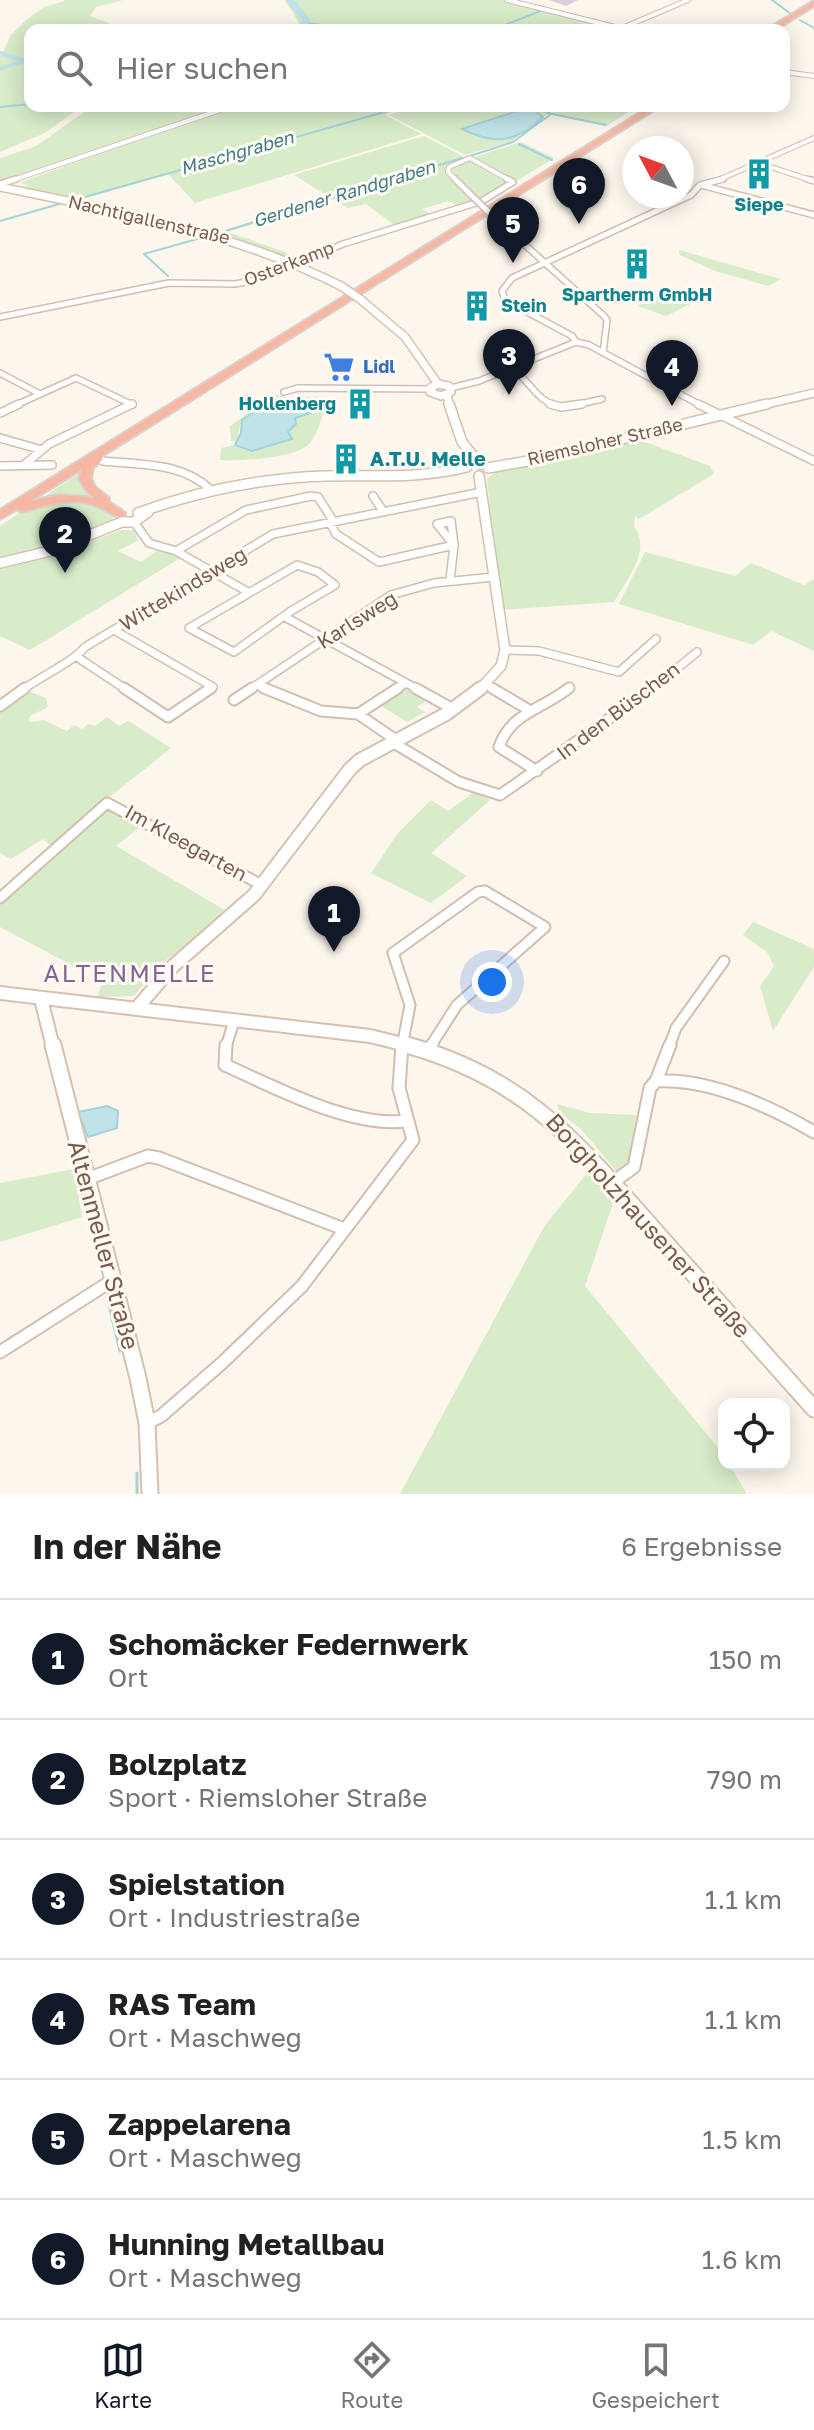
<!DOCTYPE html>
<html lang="de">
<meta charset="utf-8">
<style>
body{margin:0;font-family:"Golos Text",sans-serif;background:#f6f6f6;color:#202124}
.controls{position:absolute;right:24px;bottom:24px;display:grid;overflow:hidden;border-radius:16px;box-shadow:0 4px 20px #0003}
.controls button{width:72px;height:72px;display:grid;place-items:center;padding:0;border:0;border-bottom:2px solid #e0e0e0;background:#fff;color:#202124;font:40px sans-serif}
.compass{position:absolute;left:622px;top:136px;width:72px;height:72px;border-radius:50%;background:#fff;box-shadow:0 4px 20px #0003;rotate:311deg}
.you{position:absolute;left:492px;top:982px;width:28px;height:28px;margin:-20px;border:6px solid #fff;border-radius:50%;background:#1a73e8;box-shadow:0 0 0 12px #1a73e833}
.badge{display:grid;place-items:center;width:52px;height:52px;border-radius:50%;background:#111827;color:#fff;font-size:26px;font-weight:700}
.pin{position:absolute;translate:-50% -66px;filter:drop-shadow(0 2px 4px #0008)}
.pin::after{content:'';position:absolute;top:42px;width:28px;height:24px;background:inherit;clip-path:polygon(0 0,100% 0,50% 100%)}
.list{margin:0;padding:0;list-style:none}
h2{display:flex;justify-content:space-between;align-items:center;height:104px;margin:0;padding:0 32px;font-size:34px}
h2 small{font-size:26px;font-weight:400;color:#757577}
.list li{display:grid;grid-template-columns:52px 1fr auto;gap:24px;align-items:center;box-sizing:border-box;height:120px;padding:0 32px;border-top:2px solid #e0e0e0}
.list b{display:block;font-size:30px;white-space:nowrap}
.list p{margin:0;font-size:26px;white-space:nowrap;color:#757577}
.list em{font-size:26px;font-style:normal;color:#757577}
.icon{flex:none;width:44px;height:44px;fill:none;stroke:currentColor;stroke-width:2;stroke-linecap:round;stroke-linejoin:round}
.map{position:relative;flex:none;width:814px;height:1494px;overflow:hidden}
.search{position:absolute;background:#fff;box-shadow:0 4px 20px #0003;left:24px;right:24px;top:24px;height:88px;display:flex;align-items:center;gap:20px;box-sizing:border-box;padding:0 28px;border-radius:16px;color:#757577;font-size:30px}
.sheet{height:824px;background:#fff}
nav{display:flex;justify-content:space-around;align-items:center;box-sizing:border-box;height:112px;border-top:2px solid #e0e0e0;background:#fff;font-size:22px;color:#757577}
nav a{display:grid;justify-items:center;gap:4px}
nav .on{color:#111827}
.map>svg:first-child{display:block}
</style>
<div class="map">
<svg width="814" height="1494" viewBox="0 0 814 1494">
<rect width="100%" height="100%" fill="#fdf6ec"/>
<!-- green -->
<path fill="#d8ecc9" d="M63,0H123L96,7L90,16L126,30H30L28,105L82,106L45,133L0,152V53L11,56L3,52L11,35L25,21L44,7L65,1Z
M285,0H505L618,29L294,30L299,23Z
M93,106H229L83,158L0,182V158L36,146Z
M233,106H404L385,115L422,134L195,203L168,174L80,199L29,188L21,182Z
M412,106H639L606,126L548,114L543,117L540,114L493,139L519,135L511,142L465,155L389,115Z
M424,136L466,158L447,168L446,173L476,202L459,207L449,201L422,209L433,215L397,227L366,204L348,208L333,199L228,232L299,257L344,240L361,238L297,260L162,217L222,231L330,197L294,175Z
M521,142L554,158L515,182L472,158Z
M471,160L509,180L510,183L480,201L451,172L457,164Z
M679,250L781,279L768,286L715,271L680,255Z
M646,289L690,304L666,316L638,306L648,300L637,295Z
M275,394C287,400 307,396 322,397L320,402L325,409C321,419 317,435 310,443C296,459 240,461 220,460L221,448L235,445L252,451L286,441L295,418L316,411L315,402L266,404L240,425L237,441H231L230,426Z
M637,439L710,466L714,474L639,519L635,516L634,526C652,550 627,579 614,602L500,610L487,479L497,471Z
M96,462L88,474L99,495L124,509L115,514L111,522L37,552L0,560V526Z
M122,530H134L138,540L118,551L141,562L157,550L182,557L30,650L0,636V568L51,556Z
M645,552L735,576L751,563L804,585L814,579V651L771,631L753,645L619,604Z
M405,686L427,700L417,707L425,712L407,722L378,704Z
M25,690L46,698L48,707L30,716L28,721L32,722L43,720L67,731L74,725L82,729L88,724L95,726L107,717L119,726L128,721L171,748L96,808L55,849L43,839L11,859L0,853V708Z
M474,792L490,800L431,853L467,876L431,903L371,873L398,833L431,800L448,811Z
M112,806L144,824L116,846L228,912L160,965L134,996L97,997L107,972L77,968L0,927V900L101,812Z
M753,922L814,949V967L773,1031L760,986L774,966L767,952L743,935Z
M557,1104L590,1113L636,1115L629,1165L617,1172L581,1129L559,1113Z
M74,1169L82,1217L0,1242V1183Z
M589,1171L615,1197L585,1286L724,1455V1464H729L747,1494H400L545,1225Z"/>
<!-- water -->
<path fill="#bfe3e8" stroke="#a5d3da" stroke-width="2" d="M520,110L535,111L543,117C517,143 494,145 462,129Z
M308,401L318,405L316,411L295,418L296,424L288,432L292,439L252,451L235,445L241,433L242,420L266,404Z
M107,1106L118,1111L117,1128L88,1137L78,1112Z"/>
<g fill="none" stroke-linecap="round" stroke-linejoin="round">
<!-- stream-far1 -->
<path stroke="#a5d3da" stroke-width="2" d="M772,0L791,14
M800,20L814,28
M306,23L355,29
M492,30L543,10
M0,107L30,104
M552,114L606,125
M519,144L552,160
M470,156L513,142L551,114L532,106
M78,199L402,107
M0,221L59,204
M225,231L462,158
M168,276L144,254L204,237"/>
<!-- stream -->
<path stroke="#a5d3da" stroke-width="3" d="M107,1297L120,1351
M137,1473V1494"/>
<!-- canal -->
<path stroke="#bfe3e8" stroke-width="4" d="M0,69L24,61L1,53"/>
<!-- river -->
<path stroke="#bfe3e8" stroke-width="7" d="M289,0L306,19L303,30"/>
<!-- taxiway -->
<path fill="#dbcfda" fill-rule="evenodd" d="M549,0H578L566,6Z"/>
<!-- street-far4 casing -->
<g stroke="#d1beb0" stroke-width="6">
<path id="street-far4" d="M507,0L627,30
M622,28L688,0
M784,72L814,76
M759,163L813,181
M10,181L232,106
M457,181L448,172L449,167L470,158L511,181
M716,181L814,138"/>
</g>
<!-- street-far3 casing -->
<g stroke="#d1beb0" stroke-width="8">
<path id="street-far3" d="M455,179L472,196
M807,179L814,181
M0,184L16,179
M701,185L814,215
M495,218L604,316L607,320L603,353
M0,317L169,283L235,284L257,280L343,244L482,201L513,182L507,179
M512,369C530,380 537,402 558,406
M0,373L40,394
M451,388L479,381L576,342
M284,392L298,388L429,389
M14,406L76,378L133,405L130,406
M571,406L602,399
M702,406L589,345L576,342L572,336L505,300L502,291L512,278L691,195L700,185L723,179"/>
</g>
<!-- street-far2 casing -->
<g stroke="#d1beb0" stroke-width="10">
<path id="street-far2" d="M550,404L561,407L582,404
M698,404L814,461
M0,413L19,404
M0,438L42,450
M103,461C141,465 182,462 211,490
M25,464L49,444L132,404
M0,466L52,465
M373,496L383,511
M451,521L454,545L437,524Z
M134,522L149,543L176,551L248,592
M176,551L246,510L311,496L318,497L332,519L330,523L336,534L379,562L454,545
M297,565L318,572L335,585L291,611L234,652L189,628Z
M450,580L454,545
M285,617L419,690
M114,630L213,687L208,690
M505,650L539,651L619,672L656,639
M77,657L127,690
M256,685L269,690
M488,686L495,690
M22,690C40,677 73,662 85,647L273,534L482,492
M249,690L391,595L434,583L494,577
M395,690L406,683
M566,690L570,687
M651,690L697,652"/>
</g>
<!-- street-far1 casing -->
<g stroke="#d1beb0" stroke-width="13">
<path id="street-far1" d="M124,688L168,717L211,688
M264,688L321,711L358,714L396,740
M415,688L453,709
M492,688L529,710
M234,700L252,688
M0,706L25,688
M358,714L398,688
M392,742L459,782L500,795L653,688
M537,771L499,747C510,713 543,709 569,688
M0,898L107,803L262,885
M226,1047L234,1021
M402,1047L410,1005L393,953L478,892L485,891L545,927L457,1005L430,1047
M669,1047L676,1028L724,961"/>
</g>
<!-- street casing -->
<g stroke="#d1beb0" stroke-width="15">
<path id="street" d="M226,1045L225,1065C274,1087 351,1128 405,1121
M429,1049L432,1045
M656,1081C709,1078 769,1106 814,1132
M87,1179L148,1156L159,1158L344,1229
M612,1183L634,1167L650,1088L656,1081L670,1045
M0,1352L113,1280
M147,1423L161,1416L222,1363L302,1286L413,1140L399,1088L402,1045"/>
</g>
<!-- secondary-far3 casing -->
<g stroke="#d6c0b0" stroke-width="10">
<path id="secondary-far3" d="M0,187C117,211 233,232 341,286
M360,299L405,337L438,384
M438,384L449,386L451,392L441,396L430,392V388Z
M447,395L449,406
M758,406L814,393"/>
</g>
<!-- secondary-far2 casing -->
<g stroke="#d6c0b0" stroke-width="12">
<path id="secondary-far2" d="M449,404L462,442L480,464
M488,468L539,459L767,404
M479,476L505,650L501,666L479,690
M138,513C198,491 261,478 325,476C373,475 420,479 467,467
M0,563L50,551L122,522H134L148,512"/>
</g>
<!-- secondary-far1 casing -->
<g stroke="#d6c0b0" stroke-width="16">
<path id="secondary-far1" d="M0,993L370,1036L414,1047
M41,999L53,1047
M136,1009L172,967L254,895L350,769L360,760L446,714L481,688"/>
</g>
<!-- secondary casing -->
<g stroke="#d6c0b0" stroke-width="19">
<path id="secondary" d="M53,1045L138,1378L147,1423L150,1494
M407,1045C532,1080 582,1149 664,1241C714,1297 764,1353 814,1409"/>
</g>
<!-- highway casing -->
<g stroke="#dad1cd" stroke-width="4">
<path id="highway" d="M814,1V6L775,30H766Z
M651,106H660L102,456V460L93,468L91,479L95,487L109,498V502L125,513V517C114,518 107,510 97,506C72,496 47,505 22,512L17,509L0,519V510ZM82,469L79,479L87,491L95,498L60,495L30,501Z"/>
</g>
<!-- street-far4 -->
<use href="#street-far4" stroke="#fff" stroke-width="4"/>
<!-- street-far3 -->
<use href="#street-far3" stroke="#fff" stroke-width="5"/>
<!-- street-far2 -->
<use href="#street-far2" stroke="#fff" stroke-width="7"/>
<!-- street-far1 -->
<use href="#street-far1" stroke="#fff" stroke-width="9"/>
<!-- street -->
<use href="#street" stroke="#fff" stroke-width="11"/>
<!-- secondary-far3 -->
<use href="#secondary-far3" stroke="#fff" stroke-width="7"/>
<!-- secondary-far2 -->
<use href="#secondary-far2" stroke="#fff" stroke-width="9"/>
<!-- secondary-far1 -->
<use href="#secondary-far1" stroke="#fff" stroke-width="12"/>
<!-- secondary -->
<use href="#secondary" stroke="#fff" stroke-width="15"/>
<!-- highway -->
<use href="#highway" fill="#f7b7a3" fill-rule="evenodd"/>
<!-- street-bridge casing -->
<g stroke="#d1beb0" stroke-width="8" stroke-linecap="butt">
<path id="street-bridge" d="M472,196L495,218"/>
</g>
<!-- secondary-bridge casing -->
<g stroke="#d6c0b0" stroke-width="10" stroke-linecap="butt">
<path id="secondary-bridge" d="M341,286L360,299"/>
</g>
<!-- street-bridge -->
<use href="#street-bridge" stroke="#fff" stroke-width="5"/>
<!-- secondary-bridge -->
<use href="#secondary-bridge" stroke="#fff" stroke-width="7"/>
</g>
<!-- icons -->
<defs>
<g id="building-bare" transform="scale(2.4)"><path d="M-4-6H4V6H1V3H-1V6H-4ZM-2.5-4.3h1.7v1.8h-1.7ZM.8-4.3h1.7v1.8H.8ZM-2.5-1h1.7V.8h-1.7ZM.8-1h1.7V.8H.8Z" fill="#0f9aa8" stroke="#fffaf3" stroke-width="2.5" paint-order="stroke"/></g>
<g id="supermarket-bare" transform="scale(2.4)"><path d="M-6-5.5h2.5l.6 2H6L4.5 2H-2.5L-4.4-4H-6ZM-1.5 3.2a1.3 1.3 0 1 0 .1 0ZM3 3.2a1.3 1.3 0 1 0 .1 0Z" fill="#3f7fe0" stroke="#fffaf3" stroke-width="2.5" paint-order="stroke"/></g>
</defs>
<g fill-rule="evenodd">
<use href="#building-bare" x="759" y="174"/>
<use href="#building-bare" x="637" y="264"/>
<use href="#building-bare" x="477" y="306"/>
<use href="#supermarket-bare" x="339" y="367"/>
<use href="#building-bare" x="360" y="404"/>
<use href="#building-bare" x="346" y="459"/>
</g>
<g text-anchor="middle" stroke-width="6" stroke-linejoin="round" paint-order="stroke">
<!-- far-water labels -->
<g font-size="18" font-style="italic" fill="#437c86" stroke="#fffaf3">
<text transform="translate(237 153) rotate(-16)" y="6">Maschgraben</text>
<text transform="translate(344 194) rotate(-17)" y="6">Gerdener Randgraben</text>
</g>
<!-- far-culture labels -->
<g font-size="18" font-weight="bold" fill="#0d838f" stroke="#fffaf3">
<text x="759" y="211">Siepe</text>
<text x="637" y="301">Spartherm GmbH</text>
<text x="501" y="312" text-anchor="start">Stein</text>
<text x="336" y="410" text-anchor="end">Hollenberg</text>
</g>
<!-- far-street labels -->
<g font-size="18" fill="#7a5c4d" stroke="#fffaf3">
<text transform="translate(149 220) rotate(13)" y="6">Nachtigallenstraße</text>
<text transform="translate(289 264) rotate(-21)" y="6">Osterkamp</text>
<text transform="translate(605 442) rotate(-13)" y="6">Riemsloher Straße</text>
</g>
<!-- far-shop labels -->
<g font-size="18" font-weight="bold" fill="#366cbe" stroke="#fffaf3" text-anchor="start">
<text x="363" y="373">Lidl</text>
</g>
<!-- culture labels -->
<g font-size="20" font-weight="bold" fill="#0d838f" stroke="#fffaf3" text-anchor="start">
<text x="370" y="466">A.T.U. Melle</text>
</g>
<!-- street labels -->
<g font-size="20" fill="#7a5c4d" stroke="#fffaf3">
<text transform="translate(183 589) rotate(-31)" y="7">Wittekindsweg</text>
<text transform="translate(357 620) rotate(-32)" y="7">Karlsweg</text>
<text transform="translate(618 711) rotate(-37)" y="7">In den Büschen</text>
<text transform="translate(186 843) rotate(29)" y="7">Im Kleegarten</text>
</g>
<!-- quarter labels -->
<g font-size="24" letter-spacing="2" fill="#846695" stroke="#fffaf3">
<text x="130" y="982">ALTENMELLE</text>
</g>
<!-- near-street labels -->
<g font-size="24" fill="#7a5c4d" stroke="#fffaf3">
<text transform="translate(648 1226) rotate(48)" y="8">Borgholzhausener Straße</text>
<text transform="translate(103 1245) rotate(75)" y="8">Altenmeller Straße</text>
</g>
</g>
</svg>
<div class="controls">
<button><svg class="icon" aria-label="locate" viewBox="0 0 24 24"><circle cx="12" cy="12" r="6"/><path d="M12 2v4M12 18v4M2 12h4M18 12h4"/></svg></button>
</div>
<svg class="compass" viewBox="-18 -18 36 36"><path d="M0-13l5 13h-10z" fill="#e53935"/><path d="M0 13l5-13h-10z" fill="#757577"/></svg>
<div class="you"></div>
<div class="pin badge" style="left:334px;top:952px">1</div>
<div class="pin badge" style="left:65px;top:573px">2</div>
<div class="pin badge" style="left:509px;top:395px">3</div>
<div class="pin badge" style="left:672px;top:406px">4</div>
<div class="pin badge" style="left:513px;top:263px">5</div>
<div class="pin badge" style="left:579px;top:224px">6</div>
<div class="search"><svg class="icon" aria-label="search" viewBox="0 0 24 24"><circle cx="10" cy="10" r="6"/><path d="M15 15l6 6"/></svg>Hier suchen</div>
</div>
<section class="sheet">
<h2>In der Nähe<small>6 Ergebnisse</small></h2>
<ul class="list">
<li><span class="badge">1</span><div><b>Schomäcker Federnwerk</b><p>Ort</p></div><em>150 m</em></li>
<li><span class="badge">2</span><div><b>Bolzplatz</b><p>Sport · Riemsloher Straße</p></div><em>790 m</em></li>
<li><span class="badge">3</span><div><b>Spielstation</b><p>Ort · Industriestraße</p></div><em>1.1 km</em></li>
<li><span class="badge">4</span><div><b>RAS Team</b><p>Ort · Maschweg</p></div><em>1.1 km</em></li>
<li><span class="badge">5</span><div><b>Zappelarena</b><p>Ort · Maschweg</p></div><em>1.5 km</em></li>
<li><span class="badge">6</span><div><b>Hunning Metallbau</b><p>Ort · Maschweg</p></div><em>1.6 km</em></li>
</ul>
</section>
<nav>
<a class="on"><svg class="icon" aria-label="map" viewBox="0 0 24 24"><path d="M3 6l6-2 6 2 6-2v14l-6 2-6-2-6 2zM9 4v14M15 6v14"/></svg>Karte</a>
<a><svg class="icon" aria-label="directions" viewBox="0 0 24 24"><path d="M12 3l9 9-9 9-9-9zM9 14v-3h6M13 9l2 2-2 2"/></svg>Route</a>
<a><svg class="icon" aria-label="saved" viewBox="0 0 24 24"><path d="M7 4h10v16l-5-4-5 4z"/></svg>Gespeichert</a>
</nav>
